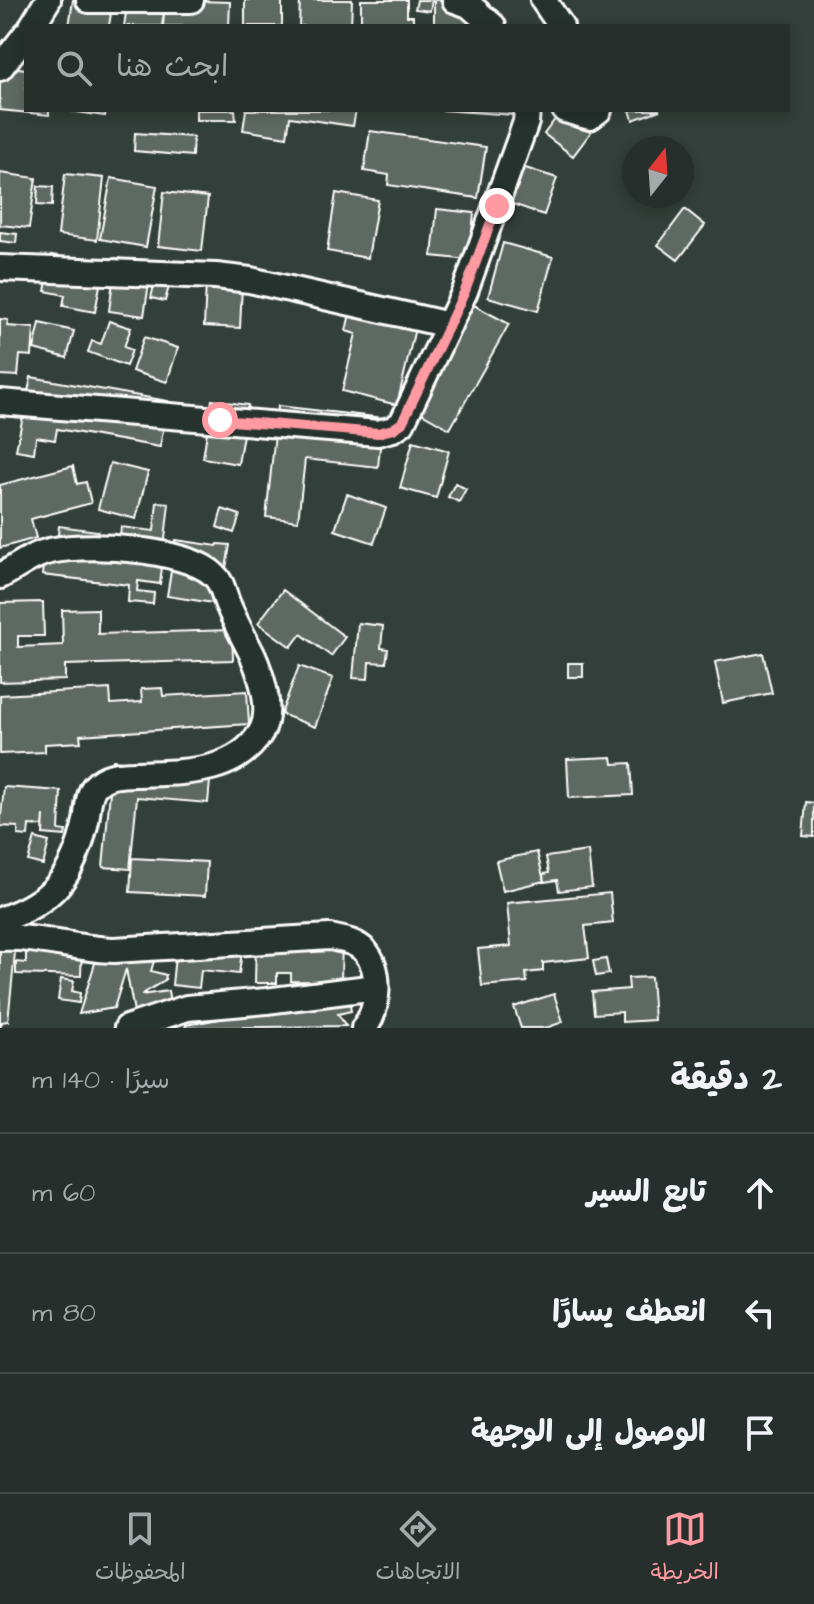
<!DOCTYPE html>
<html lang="ar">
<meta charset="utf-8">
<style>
body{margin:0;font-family:"Architects Daughter","Playpen Sans Arabic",sans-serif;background:#323b38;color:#f1f3f6;direction:rtl}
.compass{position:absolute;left:622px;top:136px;width:72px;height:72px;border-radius:50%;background:#262f2c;box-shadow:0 4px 12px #0003;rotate:17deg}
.stop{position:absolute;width:24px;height:24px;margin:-18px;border:6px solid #ff9aa2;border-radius:50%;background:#fff}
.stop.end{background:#ff9aa2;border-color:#fff;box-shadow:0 2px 8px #0008}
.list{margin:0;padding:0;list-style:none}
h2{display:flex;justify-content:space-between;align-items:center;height:104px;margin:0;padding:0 32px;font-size:34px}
h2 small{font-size:26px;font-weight:400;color:#a4a9a9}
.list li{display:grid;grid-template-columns:52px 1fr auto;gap:24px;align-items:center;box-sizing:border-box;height:120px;padding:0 32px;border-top:2px solid #424a48}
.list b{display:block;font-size:30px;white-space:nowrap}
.list em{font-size:26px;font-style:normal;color:#a4a9a9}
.icon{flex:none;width:44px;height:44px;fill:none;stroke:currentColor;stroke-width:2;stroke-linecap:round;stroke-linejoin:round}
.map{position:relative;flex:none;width:814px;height:1028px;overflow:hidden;direction:ltr}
.search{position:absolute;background:#262f2c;box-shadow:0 4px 12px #0003;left:24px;right:24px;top:24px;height:88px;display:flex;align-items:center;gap:20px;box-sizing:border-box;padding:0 28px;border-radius:0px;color:#a4a9a9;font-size:30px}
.sheet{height:464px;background:#262f2c}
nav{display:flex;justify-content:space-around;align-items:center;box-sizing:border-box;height:112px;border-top:2px solid #424a48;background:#262f2c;font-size:22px;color:#a4a9a9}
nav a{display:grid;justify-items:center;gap:4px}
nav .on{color:#ff9aa2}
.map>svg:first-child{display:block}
</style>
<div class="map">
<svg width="814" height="1028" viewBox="0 0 814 1028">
<rect width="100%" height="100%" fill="#333f3a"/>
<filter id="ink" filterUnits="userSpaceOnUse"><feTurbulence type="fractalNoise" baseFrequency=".0125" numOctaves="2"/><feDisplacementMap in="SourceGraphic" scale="16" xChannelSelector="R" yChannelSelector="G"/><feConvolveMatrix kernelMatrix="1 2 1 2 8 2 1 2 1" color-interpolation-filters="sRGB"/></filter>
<g filter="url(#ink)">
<!-- building -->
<path fill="#5f6964" stroke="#fff" stroke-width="2" d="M73,0H113L109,26H69Z
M128,0H166L162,26H124Z
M165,0L230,2L229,26H163Z
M245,0H282V26H245Z
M300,0H352L351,26H299Z
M361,0H407V16H413V26H361Z
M417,0H432L430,11L415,9Z
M434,0H481L482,26H434Z
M0,66L26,69V110H49V115L0,110Z
M63,110H106L105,116Z
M196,110H235L236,120H196Z
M246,110H356L353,126L290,117L287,137L243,130Z
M441,110H515L514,115Z
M562,110L591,132L573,156L544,134Z
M630,110H660L633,120Z
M370,131L486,147L478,198L388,185L389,175L364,171Z
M135,133L193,137L192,156L134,151Z
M522,167L557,178L544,215L510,203Z
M0,173L36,178L29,228L0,225Z
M65,174L104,178L97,240L58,235Z
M111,178L157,186L146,247L100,239Z
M38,186L53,187L52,206L37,205Z
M164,192L208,197L202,251L158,246Z
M336,193L378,200L368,258L327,251Z
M437,209L474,213L469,260L432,256Z
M685,209L705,225L678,260L658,245Z
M0,232L17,234L16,243L0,241Z
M503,243L553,257L538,311L488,297Z
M52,255L104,264L95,312L63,306L65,295L45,291Z
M116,258L152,264L144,316L109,311Z
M158,268L173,272L165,301L151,298Z
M206,283L242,285L240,328L204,326Z
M355,291L420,307L397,405L342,391L356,334L346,331Z
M470,303L509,324L450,429L413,408Z
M0,319L8,320L7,326L34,328L32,356L20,355L18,376L0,375Z
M109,321L131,328L124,347L132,350L126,366L88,352L92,341L101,344Z
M40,323L74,331L67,358L34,349Z
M144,337L178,348L167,382L132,371Z
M31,377L168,401L160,447L57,429L55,440L36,437L34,453L16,450Z
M212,400L248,405L238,464L203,458Z
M278,406L383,418L378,467L305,459L298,521L266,517Z
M413,441L449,451L436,498L400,488Z
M110,463L148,472L136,519L98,509Z
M73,466L77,484L86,482L91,503L31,519L36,538L0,548V485Z
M455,483L466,489L459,502L448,497Z
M347,494L386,508L374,543L335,530Z
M157,502L169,503L160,584L138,581L137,591L154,593L153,604L128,602L129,585L42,575L45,550L56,551L59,526L98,531L97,543L119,546L121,527L154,531Z
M222,509L240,515L234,533L217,527Z
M176,540L217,546L218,544L230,545L220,604L167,596Z
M283,590L345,637L331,656L301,634L291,647L258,623Z
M43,602L44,636H18V647L63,645L62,610L98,609V634L232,630L233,660L65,665V680L0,682V603Z
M358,623L383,626L381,648L388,649L386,663L369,662L368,679L353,678Z
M763,653L772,693L723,703L715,662Z
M568,663H583V677H568Z
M299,666L333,678L315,727L281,714Z
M162,688L163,696L247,691L249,724L80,735L81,742L45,744V752L0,754V695L110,689L111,704L142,702L141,689Z
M612,757L613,764L631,763L633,795L569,798L567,759Z
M113,760L211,770L208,803L137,797L130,869L103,867Z
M4,787L61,791L59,830L66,831L65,836L43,834L44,815L43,826L29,825L28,836L18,835V827L0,826Z
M806,802L814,803V837L803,836Z
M35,838L49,842L43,865L28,861Z
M588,851L592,887L559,891L557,880L544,882L543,874L549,873L546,857Z
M537,852L544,881L503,891L496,861Z
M132,858L207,862L205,896L130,892Z
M610,893L613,923L585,926L589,958L543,963V971L526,973L527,982L482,986L478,949L511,946L507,903Z
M177,936L243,943L239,974L201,970L199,988L172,985Z
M256,937L342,939L341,982L291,981V973H277V983H255Z
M26,939L82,941L81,976L16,974V962L26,963Z
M102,941L155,958L151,971L166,975L165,980L141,995L168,991L175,1028H137L126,969L114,1008L79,1014Z
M16,943L8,1021L2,1022L0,1028V944Z
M606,959L609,974L596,976L593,961Z
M651,977L654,1020L622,1022V1012L594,1014L592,992L629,989L628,978Z
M61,979L74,981L72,991L80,993L79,1003L58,1000Z
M284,986L294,1001L348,996L351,1011L338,1014L346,1026L185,1028L186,1025L220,1019L217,1005L232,995Z
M554,994L563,1022L546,1028H521L514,1007Z"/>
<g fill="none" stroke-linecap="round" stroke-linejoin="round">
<!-- minor casing -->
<g stroke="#fff" stroke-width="30">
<path id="minor" d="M89,0H191
M455,0L469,5L493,26
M543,0L561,26
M32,26L48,0
M0,68L26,34
M565,110L590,117L599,110
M0,268L216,276L250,280L449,325
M0,402L378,433L393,429L402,423L465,291L526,122L527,110
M0,576C14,569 28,558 43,553C78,541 187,548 214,575C224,584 223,595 229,607C236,624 245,640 253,656C262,677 273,711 261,732C235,776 178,772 134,774C119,775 106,774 95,786C88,794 88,810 86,821C74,876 53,902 0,920
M0,938C39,936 75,949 114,950L330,937C343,940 355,941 365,951C382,970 379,1010 364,1028
M127,1028L187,1008L266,1001L376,987"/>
</g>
<!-- minor -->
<use href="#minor" stroke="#26332d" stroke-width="24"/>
</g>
</g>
<g fill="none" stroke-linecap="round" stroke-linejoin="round" filter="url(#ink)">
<!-- route -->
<path stroke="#ff9aa2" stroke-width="10" d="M220,420L378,433L393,429L402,423L465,291L497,206"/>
</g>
</svg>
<svg class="compass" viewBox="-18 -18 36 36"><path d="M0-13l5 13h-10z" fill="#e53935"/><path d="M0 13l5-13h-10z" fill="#a4a9a9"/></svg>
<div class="stop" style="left:220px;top:420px"></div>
<div class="stop end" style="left:497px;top:206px"></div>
<div class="search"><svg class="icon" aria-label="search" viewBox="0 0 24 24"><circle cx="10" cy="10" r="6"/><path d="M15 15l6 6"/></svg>ابحث هنا</div>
</div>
<section class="sheet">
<h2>2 دقيقة<small>سيرًا · 140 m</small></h2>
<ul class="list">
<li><svg class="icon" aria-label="ahead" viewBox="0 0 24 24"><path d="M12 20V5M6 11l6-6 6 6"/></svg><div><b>تابع السير</b></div><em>60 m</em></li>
<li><svg class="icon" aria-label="left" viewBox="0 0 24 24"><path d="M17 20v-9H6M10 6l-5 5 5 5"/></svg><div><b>انعطف يسارًا</b></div><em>80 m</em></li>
<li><svg class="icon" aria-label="arrive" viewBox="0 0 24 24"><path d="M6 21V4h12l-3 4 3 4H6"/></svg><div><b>الوصول إلى الوجهة</b></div></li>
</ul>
</section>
<nav>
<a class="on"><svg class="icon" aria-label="map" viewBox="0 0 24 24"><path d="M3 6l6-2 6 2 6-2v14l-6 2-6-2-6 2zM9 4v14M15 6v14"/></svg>الخريطة</a>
<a><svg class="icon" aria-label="directions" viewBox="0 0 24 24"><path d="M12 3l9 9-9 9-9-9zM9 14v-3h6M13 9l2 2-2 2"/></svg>الاتجاهات</a>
<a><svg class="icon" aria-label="saved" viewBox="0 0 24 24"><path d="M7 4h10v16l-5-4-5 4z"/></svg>المحفوظات</a>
</nav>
